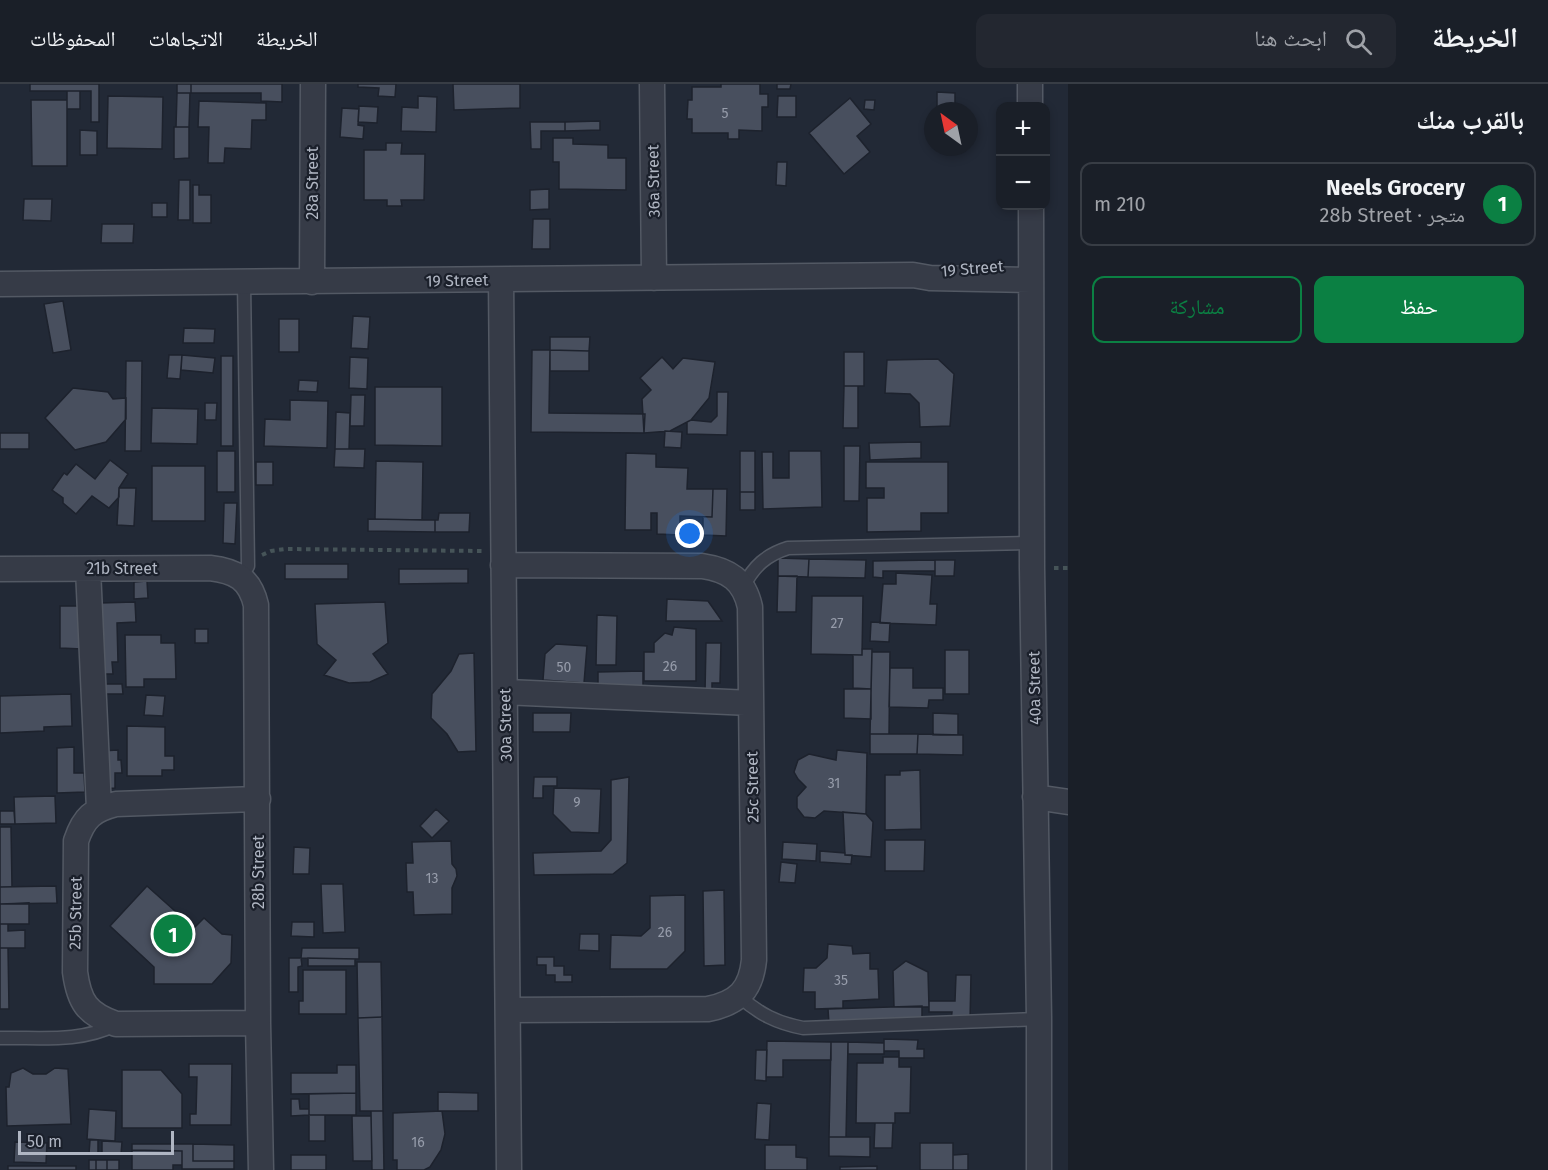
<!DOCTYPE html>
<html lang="ar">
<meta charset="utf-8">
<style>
body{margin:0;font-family:"Fira Sans","Noto Naskh Arabic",sans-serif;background:#232730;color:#f1f3f6;direction:rtl}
.controls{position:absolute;right:18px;top:18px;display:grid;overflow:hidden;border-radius:12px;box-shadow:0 3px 9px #0003}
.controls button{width:54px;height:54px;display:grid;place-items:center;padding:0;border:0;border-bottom:2px solid #383d45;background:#1a1f28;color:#f1f3f6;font:30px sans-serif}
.compass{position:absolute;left:924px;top:18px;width:54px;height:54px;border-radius:50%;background:#1a1f28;box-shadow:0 3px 9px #0003;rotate:327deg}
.scale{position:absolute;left:18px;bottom:15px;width:156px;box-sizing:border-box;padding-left:6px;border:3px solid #b0b6c3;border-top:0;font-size:16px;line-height:21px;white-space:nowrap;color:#b0b6c3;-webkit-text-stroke:4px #1b202b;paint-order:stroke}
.you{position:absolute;left:690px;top:450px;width:21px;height:21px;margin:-15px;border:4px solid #fff;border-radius:50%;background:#1a73e8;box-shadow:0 0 0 9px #1a73e833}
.badge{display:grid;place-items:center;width:39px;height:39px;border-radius:50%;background:#0b8043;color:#fff;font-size:20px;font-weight:700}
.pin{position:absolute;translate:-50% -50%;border:3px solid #fff;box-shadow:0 2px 6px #0006}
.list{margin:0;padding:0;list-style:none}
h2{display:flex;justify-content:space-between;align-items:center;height:78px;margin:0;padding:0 24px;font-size:26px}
h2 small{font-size:20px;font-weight:400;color:#9fa2a8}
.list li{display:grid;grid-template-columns:39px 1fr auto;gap:18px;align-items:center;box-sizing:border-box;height:84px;margin:0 12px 12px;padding:0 12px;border:2px solid #383d45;border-radius:12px}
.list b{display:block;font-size:22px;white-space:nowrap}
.list p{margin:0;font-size:20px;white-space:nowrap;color:#9fa2a8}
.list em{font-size:20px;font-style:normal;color:#9fa2a8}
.actions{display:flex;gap:12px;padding:18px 24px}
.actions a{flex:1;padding:14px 0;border:2px solid #0b8043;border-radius:12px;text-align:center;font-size:21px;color:#0b8043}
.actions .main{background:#0b8043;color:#fff}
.icon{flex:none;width:33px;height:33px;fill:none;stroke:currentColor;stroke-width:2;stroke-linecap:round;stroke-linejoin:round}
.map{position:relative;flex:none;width:1068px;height:1086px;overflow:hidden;direction:ltr}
header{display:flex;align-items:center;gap:36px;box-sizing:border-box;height:84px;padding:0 30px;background:#1a1f28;border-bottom:2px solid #383d45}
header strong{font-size:28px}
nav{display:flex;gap:33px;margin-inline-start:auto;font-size:21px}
.search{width:420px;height:54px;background:#232730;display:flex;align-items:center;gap:15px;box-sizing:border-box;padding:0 21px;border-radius:12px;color:#9fa2a8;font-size:22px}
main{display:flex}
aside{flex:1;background:#1a1f28}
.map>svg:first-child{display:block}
</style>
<header>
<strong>الخريطة</strong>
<div class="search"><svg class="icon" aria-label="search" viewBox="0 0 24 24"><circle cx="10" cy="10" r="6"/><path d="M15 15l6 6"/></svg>ابحث هنا</div>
<nav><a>الخريطة</a><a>الاتجاهات</a><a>المحفوظات</a></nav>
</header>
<main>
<aside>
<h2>بالقرب منك<small></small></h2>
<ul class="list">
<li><span class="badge">1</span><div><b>Neels Grocery</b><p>متجر · 28b Street</p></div><em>210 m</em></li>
</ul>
<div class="actions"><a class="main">حفظ</a><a>مشاركة</a></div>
</aside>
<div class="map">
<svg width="1068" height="1086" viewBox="0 0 1068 1086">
<rect width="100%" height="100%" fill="#222936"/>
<!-- building -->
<path fill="#484f5e" stroke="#1d222d" stroke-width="1.5" d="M30,0H99V38H91V7H30Z
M177,0H191V9H177Z
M191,0H282V18L261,17V9H191Z
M358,0H396L395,13L378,12L379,4L358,3Z
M453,0H520V24L454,26Z
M721,0H760V10H768V23H762V47L739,46V55H728V49H692V35H687L688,16H692V3H721Z
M777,0H791L790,5H777Z
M67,7H80V25H67Z
M937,8L955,9V27H937Z
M177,9H190L189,43H176Z
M108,12L163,13L162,65L107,64Z
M418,12L437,13L436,48L401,47L402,23L418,24Z
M778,12H796V33H777Z
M850,14L871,40L857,52L870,68L844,90L809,49Z
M31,16H67V82H32Z
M865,16H875L874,26L864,25Z
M199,17L266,19V36H252L251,65L225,64L224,79H208L209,43H198Z
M359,22L378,23L377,39L358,38Z
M342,24L359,25L358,41L364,42L363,55L340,53Z
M600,37V46L565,47V38Z
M530,38H565V47H541V65H531Z
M174,43H189V74L174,75Z
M80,46L97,47V71H80Z
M553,54H573V60L608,61V74H626V106L559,105V78H553Z
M386,59H402L401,70H425L424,116H401L402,122H387V116H364V66H386Z
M777,78H787L786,102L776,101Z
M179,96H190V136H178Z
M193,101H199V111H211V139H193Z
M549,105V125L530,126V106Z
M24,115H52L51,137L23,136Z
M152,119H167V133H152Z
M533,135H550V165H532Z
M102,140H134L133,159H101Z
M63,217L71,266L53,269L44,220Z
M353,232L370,233L368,265L351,264Z
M279,235H299V268H279Z
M184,244L215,245L214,259H183Z
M550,253H590L589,267L550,266Z
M532,266H550L549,329L645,330L644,349L531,348Z
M550,266L589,267V287H550Z
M844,268H864V302H844Z
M169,271H182L180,295L167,294Z
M182,271L215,274L213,289L181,286Z
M221,272H233V362H221Z
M350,273L368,274L367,305L349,304Z
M662,273L673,285L683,274L715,278L709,314L691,336L670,347L644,349L642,315L651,306L640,294Z
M938,275L954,290L950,342L920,343L919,319L910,310L885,309L887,276Z
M126,277H142L141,367H125Z
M299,296L318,297L317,308L298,307Z
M844,302H858V344H843Z
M375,303H442V362L375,361Z
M73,304L108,308L113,315L126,314V335L106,358L75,366L45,334Z
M717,308H728L727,351L687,350V338L691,336L711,338L717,332Z
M351,311H365L364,342H350Z
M290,316L328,317L327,364L264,362L265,335L290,336Z
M205,319H217L216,336H205Z
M152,324L198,325L197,360L151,359Z
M336,328L350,329L349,365H335Z
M665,347L682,348L681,364L664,363Z
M0,349H29V365H0Z
M921,358V374L870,376L869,359Z
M844,362H860L859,417H844Z
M335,365H365L364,384L334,383Z
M217,367H235V408H217Z
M740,367H755V408H740Z
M789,367H821L822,423L763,425L762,368H773V394H789Z
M626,369L656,370V383L688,384L687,405H713L712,433L680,432V451L657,450V429H651V446H625Z
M110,376L128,390L119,404V413L109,424L92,412L76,430L63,419V414L52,406L64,389L67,391L76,380L95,395Z
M376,377L423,378L422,436L375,435Z
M256,378H273V401H256Z
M866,378H948V429H921V447L867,448V414H884V404H866Z
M152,382H205V437H152Z
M119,404H136L134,442L117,441Z
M713,405H727L726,452L703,451V433H712Z
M740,408H755V426H740Z
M224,419H237L235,460L223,459Z
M439,429H470L469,448H435V436H438Z
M368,435L435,436V448L368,447Z
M778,474L809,475L808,493L778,492Z
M809,475L866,476L865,494L808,493Z
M935,476H955L954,492H935Z
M935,476V487H883V494L873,493V477Z
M285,480H348V495H285Z
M399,485H468V499L399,500Z
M896,489L932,491L930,520H937L936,541L880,539L883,500H896Z
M778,492H797L796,528H777Z
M147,497L148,514L134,515V498Z
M812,512H863L862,571L811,570Z
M667,515L708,517L722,537H666Z
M135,518L136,538L117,539L118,578H112L113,590H102L100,519Z
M385,518L388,559L373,570L388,590L370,598L349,599L324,591L336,576L317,560L315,520Z
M60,522H83L82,565L60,564Z
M597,531L617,532L616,581H596Z
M871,538L890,539L889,558L870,557Z
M674,543L696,545V597H644V568H654V559L665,549L672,551Z
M195,545H208V559H195Z
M125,551H161V559H175L176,595H144V603H126Z
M706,559H721L720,599H712V608H705Z
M556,560L587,562L584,599L543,596L545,570Z
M862,565H872L871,605L853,604V571H862Z
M945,566H969V610H945Z
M872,568H890L889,650H870Z
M474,569L476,667L458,668L447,650L431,634L432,610L451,587L459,570Z
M890,584H913V604H943V616H929L928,624L889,623Z
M643,587V609L598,610V588Z
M101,600H122L123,610H102Z
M844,605H871V635L844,634Z
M71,610L72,642L44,643V647L0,649V612Z
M146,611L165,612L163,632L144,631Z
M533,629H571L570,648H533Z
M933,629L958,630V651H933Z
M127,642L165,643V672H174V686H162V692H127Z
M870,650H918L917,670H870Z
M918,650L963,651V671L917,670Z
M74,663V689H84L85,708L57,709V664Z
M118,666V676H121L122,689H115V704L103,705L101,667Z
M837,666L867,669L866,730L824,727L815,734L804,733L797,724V713L806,703L798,695L794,688L798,676L809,670L836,676Z
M920,686L921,745L885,746V691H900V687Z
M534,693H557V702H543V714H533Z
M629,693L627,779L613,790L534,791L533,769L601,767L611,756V696Z
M554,704L601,705L599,749L571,748L553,730Z
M55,712L56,739L15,740L14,713Z
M436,725L449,737L432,754L420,742Z
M0,727H14L15,740H0Z
M843,728L866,730L873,738L871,773L845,771Z
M0,743H11L12,803H0Z
M885,756H925L924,787H885Z
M451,757L452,780L456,785L457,792L452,804V830L414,831L413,808H407L406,779H413L412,758Z
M783,758L817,760L816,777L782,775Z
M294,763L310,764L309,790H293Z
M820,767L845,769V771H852L851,780L820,778Z
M781,778L797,780L795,799L779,798Z
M321,800H343L345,848L323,849Z
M56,802L57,819L0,820V803Z
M147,802L194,844L204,834L222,850L232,851L231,879L212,900H154V883L110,842Z
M724,806L725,881L704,882L703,807Z
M685,811V867L667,885H610L611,851L641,852L650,844V812Z
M29,819V840H0V820Z
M292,838H314V853L291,852Z
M0,840H8V847L25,846V864H0Z
M580,850H599V867L579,866Z
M828,860L852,862L853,870L870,869V885H878L879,915L843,917V924L815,925V908H803L804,884H816L827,874Z
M0,864H8L9,925H0Z
M302,864H359V875L301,874Z
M537,873H554V882H564V891H572V898H555V891H546V881H537Z
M289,874H301L302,882L298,883V908H289Z
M308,874L355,875V882H308Z
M906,877L928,888L929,923H894L893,887Z
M357,878H381L382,933L358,934Z
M303,886H346V930H299V917H303Z
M956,891H971L970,937H951L952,928H929V917H955Z
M922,922V938L829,940L828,925Z
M382,933L383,1027H360L358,934Z
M884,955L918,956L917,965H924V974H899V967H884Z
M767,957L831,958V976H783V993H766Z
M831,958H848L846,1053H829Z
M848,958L884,959V970H848Z
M756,966H767L766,997L755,996Z
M883,973H899V983H911L910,1029H895V1039H856L857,979H883Z
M189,980H232L231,1041H190V1030H196L197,993H189Z
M337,981H356V1009L291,1010V989H337Z
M23,984L33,990H46L55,984L68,985L71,1040L7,1042L6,1003H9L11,989Z
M122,986H161L182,1010V1044H122Z
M438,1008L478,1009V1027H438Z
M356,1009V1031H309V1010Z
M291,1015H299L300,1025H309V1031L291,1032Z
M757,1019L771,1020L769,1056L755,1055Z
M89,1025L116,1027L115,1057L87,1055Z
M371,1027H383L384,1086H372Z
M442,1027L445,1050L441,1066L430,1083L424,1086H397V1076H393V1029Z
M309,1031H325V1057H309Z
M352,1032H371L372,1077H353Z
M875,1039H893L892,1064H874Z
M829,1053H870V1073L829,1072Z
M90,1056H98V1070H89Z
M102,1057L122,1058L121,1070L102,1069Z
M15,1058L47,1059L46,1079L14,1078Z
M920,1059H953V1086H920Z
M132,1060H193V1077H234V1085H182V1067L132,1066Z
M193,1060L234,1061V1077H193Z
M765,1061H796V1073L807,1074V1086H765Z
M132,1066L182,1067V1081H173V1086H132Z
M968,1070V1086H953V1071Z
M291,1071H326V1086H291Z
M89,1076H96V1086H89Z
M96,1076H107V1086H96Z
M107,1076H119V1086H107Z
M8,1082H76V1086H8Z
M877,1082V1086H840V1083Z"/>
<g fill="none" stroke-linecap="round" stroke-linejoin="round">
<!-- lane casing -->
<g stroke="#535964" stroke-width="15">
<path id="lane" d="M241,494L248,482L244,198
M743,503C754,482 766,471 788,464L1032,459
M739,912C759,930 777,939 803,944L1039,935
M0,954C38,953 80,959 115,941"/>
</g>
<!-- street casing -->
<g stroke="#535964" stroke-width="27">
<path id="street" d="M652,0L654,194
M1030,0V22
M1031,122L1032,484L1039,935V1086
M501,196L509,1086
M312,198L313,0
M0,200L913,191L930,194L1031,196
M503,481L702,482C729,486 744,496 750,523L754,876C751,906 738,919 708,925L508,926
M0,485L210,484C236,487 250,495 256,521L258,939L261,1086
M88,485L99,725
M505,608L751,619
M1035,713L1068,718
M258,939L116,940C87,930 79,918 75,888L76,757C84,733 93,726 116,720L258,715"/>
</g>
<!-- path -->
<path stroke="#465458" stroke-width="4" stroke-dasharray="4.5 4.5" stroke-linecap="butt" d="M262,471L271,467L285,465L482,467
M1054,484H1068"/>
<!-- lane -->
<use href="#lane" stroke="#363b47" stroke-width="12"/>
<!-- street -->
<use href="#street" stroke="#363b47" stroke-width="24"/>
</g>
<g text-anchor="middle" stroke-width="4.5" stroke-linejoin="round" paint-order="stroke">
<!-- number labels -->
<g font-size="14" fill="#969caa">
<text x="725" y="34">5</text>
<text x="837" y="544">27</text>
<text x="670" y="587">26</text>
<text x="564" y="588">50</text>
<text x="834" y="704">31</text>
<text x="577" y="723">9</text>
<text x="432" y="799">13</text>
<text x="665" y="853">26</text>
<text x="841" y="901">35</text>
<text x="418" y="1063">16</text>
</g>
<!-- street labels -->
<g font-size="16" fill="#b0b6c3" stroke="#1b202b">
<text transform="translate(653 97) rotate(-91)" y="6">36a Street</text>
<text transform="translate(312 99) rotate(-90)" y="6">28a Street</text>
<text transform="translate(972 184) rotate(-5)" y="6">19 Street</text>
<text transform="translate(457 196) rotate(-1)" y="6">19 Street</text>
<text x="122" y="490">21b Street</text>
<text transform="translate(1034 604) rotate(-91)" y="6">40a Street</text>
<text transform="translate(505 641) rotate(-91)" y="6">30a Street</text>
<text transform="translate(752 703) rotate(-91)" y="6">25c Street</text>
<text transform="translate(258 788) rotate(-90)" y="6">28b Street</text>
<text transform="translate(75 829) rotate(-89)" y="6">25b Street</text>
</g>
</g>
</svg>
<div class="controls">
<button>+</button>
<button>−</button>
</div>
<svg class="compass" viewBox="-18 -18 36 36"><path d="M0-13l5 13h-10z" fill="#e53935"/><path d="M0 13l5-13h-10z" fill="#9fa2a8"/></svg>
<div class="scale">50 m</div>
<div class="you"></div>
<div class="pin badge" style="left:173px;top:850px">1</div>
</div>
</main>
